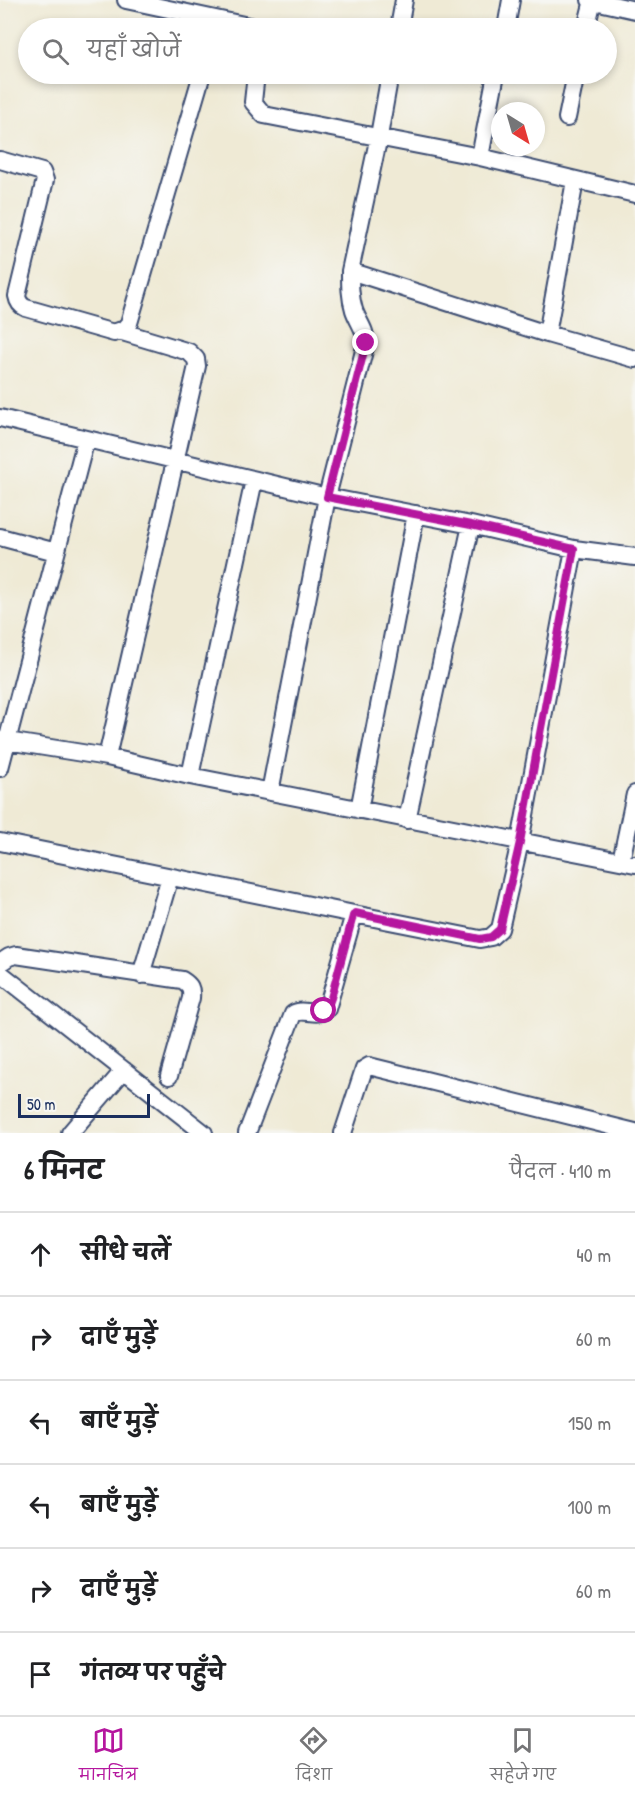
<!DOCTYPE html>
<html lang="hi">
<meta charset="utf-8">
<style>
body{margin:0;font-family:"Patrick Hand","Playpen Sans Deva",sans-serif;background:#f6f6f6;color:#202124}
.compass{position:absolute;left:491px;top:102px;width:54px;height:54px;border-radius:50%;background:#fff;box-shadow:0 3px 9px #0003;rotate:143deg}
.scale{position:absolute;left:18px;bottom:15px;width:132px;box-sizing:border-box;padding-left:6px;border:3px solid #1b2f5e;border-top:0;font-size:16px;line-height:21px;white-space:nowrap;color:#1b2f5e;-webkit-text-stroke:4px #f6f6f2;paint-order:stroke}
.stop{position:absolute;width:18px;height:18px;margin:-14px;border:4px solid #b5179e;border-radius:50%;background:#fff}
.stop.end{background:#b5179e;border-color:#fff;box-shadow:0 2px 6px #0008}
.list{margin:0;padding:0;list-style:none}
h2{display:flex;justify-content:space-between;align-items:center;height:78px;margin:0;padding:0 24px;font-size:26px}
h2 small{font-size:20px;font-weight:400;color:#757577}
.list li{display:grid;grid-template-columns:39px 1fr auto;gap:18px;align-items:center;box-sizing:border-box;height:84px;padding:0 24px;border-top:2px solid #e0e0e0}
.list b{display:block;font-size:22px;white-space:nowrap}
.list em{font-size:20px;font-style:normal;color:#757577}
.icon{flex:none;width:33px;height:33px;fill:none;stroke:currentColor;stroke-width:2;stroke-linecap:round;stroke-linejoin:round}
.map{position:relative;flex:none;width:635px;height:1133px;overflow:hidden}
.search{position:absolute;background:#fff;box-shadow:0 3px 9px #0003;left:18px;right:18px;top:18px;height:66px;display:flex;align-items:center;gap:15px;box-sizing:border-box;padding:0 21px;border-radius:33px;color:#757577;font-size:22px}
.sheet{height:582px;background:#fff}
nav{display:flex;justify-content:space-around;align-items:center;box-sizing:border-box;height:84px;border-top:2px solid #e0e0e0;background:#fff;font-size:16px;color:#757577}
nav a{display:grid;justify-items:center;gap:3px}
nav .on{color:#b5179e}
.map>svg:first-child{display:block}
</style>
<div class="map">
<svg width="635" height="1133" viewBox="0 0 635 1133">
<rect width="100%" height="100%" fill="#f6f6f2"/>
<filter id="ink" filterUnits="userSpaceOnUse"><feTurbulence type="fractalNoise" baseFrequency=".0167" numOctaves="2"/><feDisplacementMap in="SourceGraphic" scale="12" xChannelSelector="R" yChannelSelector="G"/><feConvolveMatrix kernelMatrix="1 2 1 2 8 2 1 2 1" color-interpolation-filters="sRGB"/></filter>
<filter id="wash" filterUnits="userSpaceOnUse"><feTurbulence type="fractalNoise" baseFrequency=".008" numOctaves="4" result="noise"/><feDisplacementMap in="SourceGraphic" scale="24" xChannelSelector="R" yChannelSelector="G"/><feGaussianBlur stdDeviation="1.35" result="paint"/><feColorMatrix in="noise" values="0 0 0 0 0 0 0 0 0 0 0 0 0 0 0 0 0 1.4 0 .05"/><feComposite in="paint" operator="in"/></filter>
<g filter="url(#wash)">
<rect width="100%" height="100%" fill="#efead5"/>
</g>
<g filter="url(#ink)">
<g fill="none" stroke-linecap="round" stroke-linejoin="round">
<!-- street casing -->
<g stroke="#3b4b70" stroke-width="20">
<path id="street" d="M126,0L258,28
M590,0L635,10
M399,28L404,0
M506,28L511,0
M586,28L593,0
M256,74L253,102L264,115L480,157L635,194
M567,118L576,74
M480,157L496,74
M0,160L42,172L45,180L17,296C18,302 21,306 26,308L114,333L124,329L129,323L202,74
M350,271L547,334L635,359
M547,334L575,181
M0,418L327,497L471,525L574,549L635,557
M0,537L56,552
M7,741L107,757L190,776L635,864
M107,757L197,366L196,359L189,352L119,331
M0,768L86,439
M190,776L254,480
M270,792L327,497L366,343C366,330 358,322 354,310C350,297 350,285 350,271L379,136L390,74
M359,810L416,514
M407,820L471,525
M0,842L354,914
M621,861L635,794
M0,963L9,957L16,955L182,980C190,985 192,988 191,998L169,1076
M0,973L204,1133
M141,975L170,877
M70,1133L124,1070
M247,1133L293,1014C303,1007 316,1018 327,1009L354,914L480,939L491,937L500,929L520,842L574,549
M343,1133L364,1069L369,1066L635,1132"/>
</g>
<!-- street -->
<use href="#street" stroke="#fff" stroke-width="16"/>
</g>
</g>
<g fill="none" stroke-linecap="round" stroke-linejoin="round" filter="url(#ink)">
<!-- route -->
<path stroke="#b5179e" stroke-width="8" d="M324,1011L327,1009L331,998L353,916L355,913L480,939L491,937L500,929L520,842L574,549L471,525L327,497L366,343"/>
</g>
</svg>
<svg class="compass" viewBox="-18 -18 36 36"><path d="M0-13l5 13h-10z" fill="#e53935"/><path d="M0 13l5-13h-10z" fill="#757577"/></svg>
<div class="scale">50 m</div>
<div class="stop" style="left:324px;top:1011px"></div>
<div class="stop end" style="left:366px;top:343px"></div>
<div class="search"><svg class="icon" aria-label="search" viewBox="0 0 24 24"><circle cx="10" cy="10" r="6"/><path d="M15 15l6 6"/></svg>यहाँ खोजें</div>
</div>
<section class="sheet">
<h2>6 मिनट<small>पैदल · 410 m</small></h2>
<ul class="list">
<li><svg class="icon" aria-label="ahead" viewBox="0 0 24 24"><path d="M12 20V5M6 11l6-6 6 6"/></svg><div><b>सीधे चलें</b></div><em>40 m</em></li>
<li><svg class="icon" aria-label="right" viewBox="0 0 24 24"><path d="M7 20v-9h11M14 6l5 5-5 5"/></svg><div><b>दाएँ मुड़ें</b></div><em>60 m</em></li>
<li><svg class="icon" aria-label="left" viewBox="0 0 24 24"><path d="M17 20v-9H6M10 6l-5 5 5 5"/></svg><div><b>बाएँ मुड़ें</b></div><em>150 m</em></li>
<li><svg class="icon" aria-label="left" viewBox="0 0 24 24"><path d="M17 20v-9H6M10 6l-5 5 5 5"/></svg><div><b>बाएँ मुड़ें</b></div><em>100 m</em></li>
<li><svg class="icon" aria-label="right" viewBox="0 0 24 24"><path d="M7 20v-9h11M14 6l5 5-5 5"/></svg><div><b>दाएँ मुड़ें</b></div><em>60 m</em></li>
<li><svg class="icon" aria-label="arrive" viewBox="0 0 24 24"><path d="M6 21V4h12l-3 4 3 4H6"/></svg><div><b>गंतव्य पर पहुँचे</b></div></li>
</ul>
</section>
<nav>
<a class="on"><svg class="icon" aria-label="map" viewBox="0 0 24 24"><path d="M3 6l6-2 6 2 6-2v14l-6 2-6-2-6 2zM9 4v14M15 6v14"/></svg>मानचित्र</a>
<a><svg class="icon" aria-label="directions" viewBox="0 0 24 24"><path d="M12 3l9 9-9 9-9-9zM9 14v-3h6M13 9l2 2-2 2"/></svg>दिशा</a>
<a><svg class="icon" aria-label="saved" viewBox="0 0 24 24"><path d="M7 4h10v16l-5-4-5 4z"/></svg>सहेजे गए</a>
</nav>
